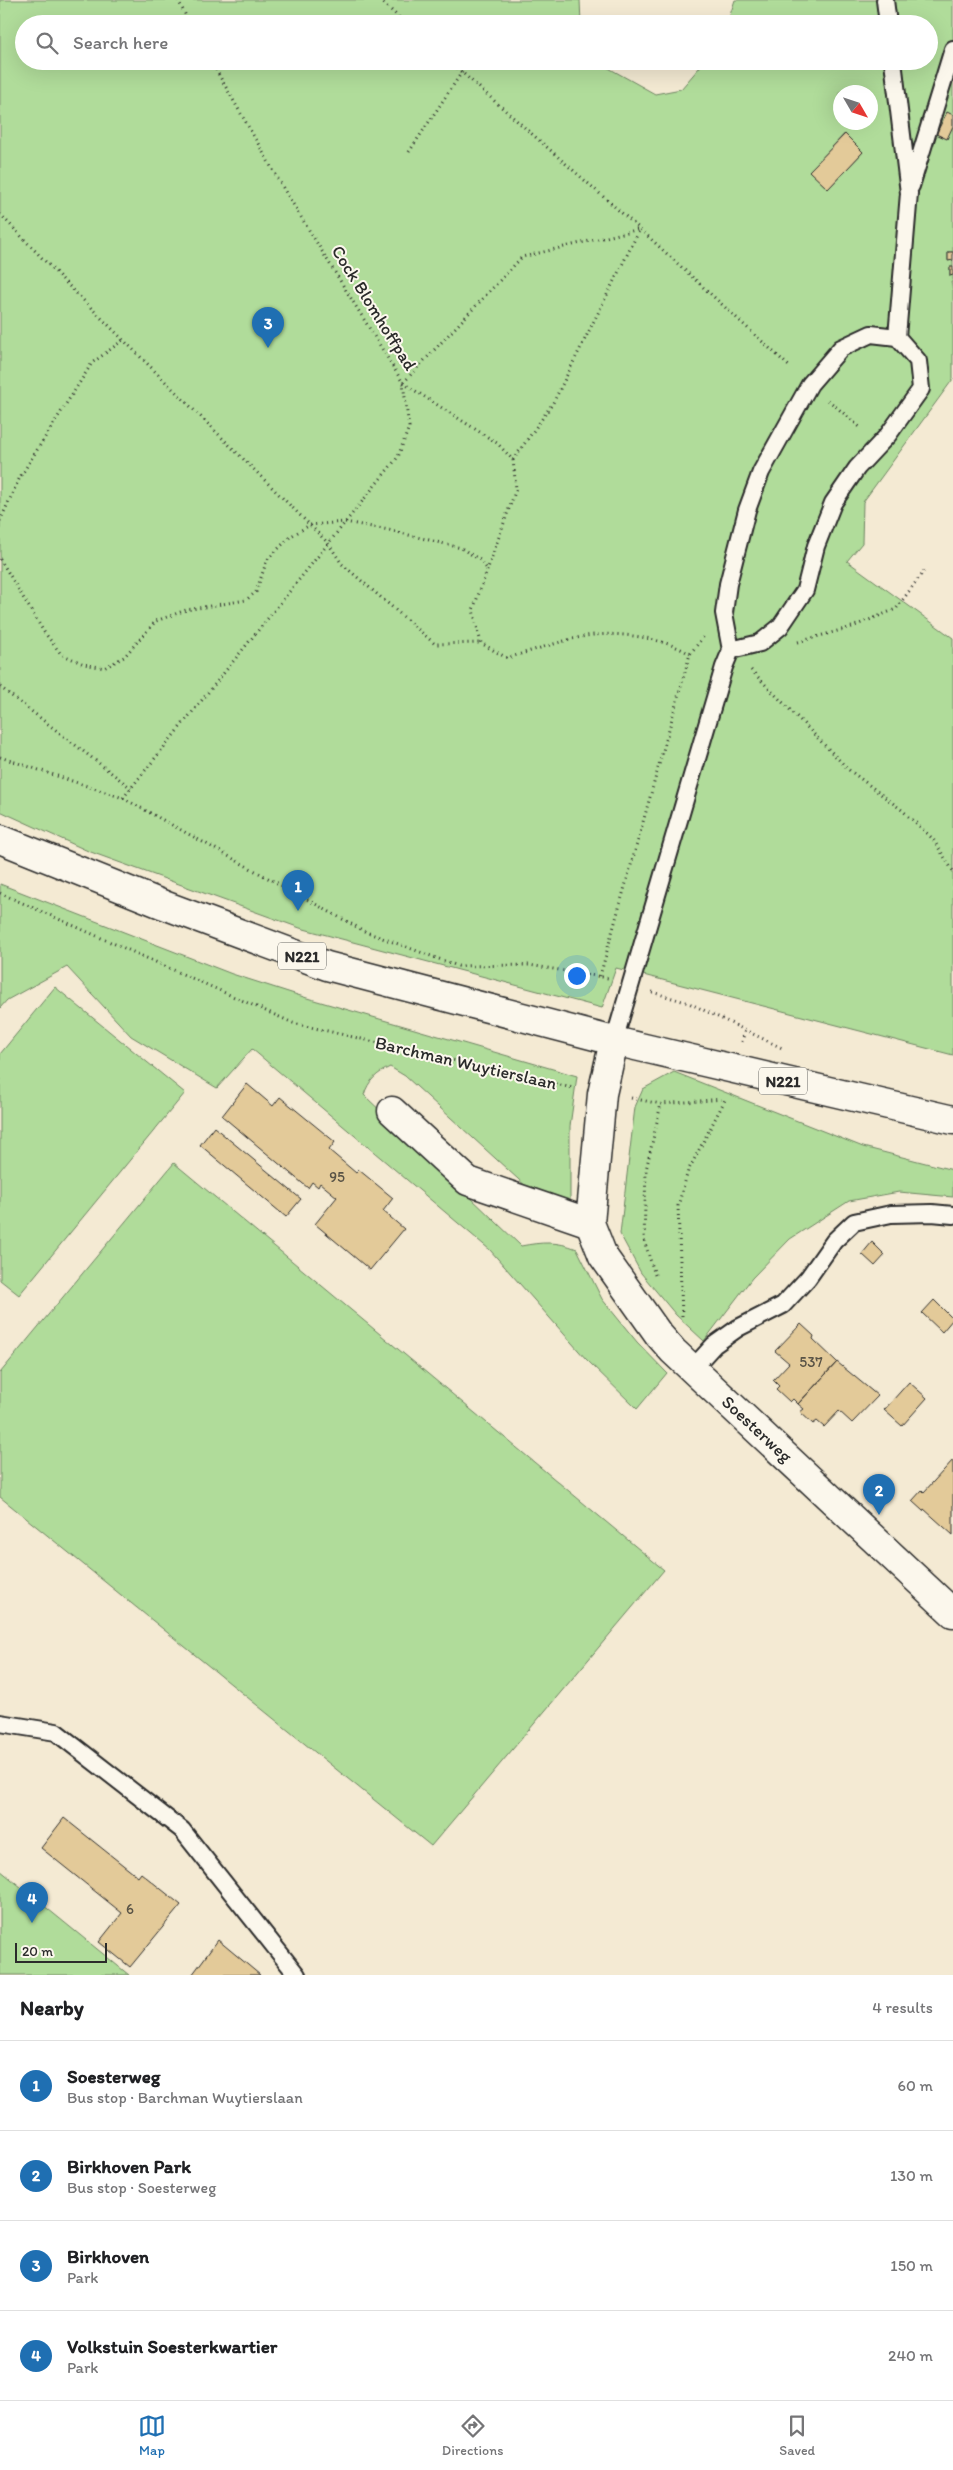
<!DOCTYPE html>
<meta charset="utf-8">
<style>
body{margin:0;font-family:Itim,sans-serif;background:#f2f2f2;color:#202124}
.compass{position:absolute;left:833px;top:85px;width:45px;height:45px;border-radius:50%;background:#fff;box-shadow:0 5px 20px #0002;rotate:129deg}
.scale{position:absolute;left:15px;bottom:12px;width:92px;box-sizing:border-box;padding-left:5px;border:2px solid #2b2b2b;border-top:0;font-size:14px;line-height:18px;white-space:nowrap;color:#2b2b2b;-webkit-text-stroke:4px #fbf7ec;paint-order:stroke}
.you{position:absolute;left:576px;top:975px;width:18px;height:18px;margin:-12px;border:4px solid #fff;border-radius:50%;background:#1a73e8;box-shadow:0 0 0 8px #1a73e833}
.badge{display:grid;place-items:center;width:32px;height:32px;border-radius:50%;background:#1f6fb2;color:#fff;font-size:16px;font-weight:700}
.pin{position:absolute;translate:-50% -41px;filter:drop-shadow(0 1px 2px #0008)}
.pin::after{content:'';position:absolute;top:26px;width:18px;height:15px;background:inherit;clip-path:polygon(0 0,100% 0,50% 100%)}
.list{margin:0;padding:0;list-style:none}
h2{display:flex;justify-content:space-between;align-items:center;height:65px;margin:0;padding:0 20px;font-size:21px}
h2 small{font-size:16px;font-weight:400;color:#757577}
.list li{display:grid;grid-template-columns:32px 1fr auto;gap:15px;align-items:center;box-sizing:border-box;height:90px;padding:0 20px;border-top:1px solid #e0e0e0}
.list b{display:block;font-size:19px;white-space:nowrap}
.list p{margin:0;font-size:16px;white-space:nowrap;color:#757577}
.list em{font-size:16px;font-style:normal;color:#757577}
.icon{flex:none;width:28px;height:28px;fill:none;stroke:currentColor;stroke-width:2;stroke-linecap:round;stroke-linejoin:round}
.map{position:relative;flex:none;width:953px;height:1975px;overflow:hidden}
.search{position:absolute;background:#fff;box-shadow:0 5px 20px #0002;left:15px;right:15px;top:15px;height:55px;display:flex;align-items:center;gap:12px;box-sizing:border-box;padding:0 18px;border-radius:28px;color:#757577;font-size:19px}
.sheet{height:425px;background:#fff}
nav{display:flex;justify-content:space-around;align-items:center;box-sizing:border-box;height:70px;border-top:1px solid #e0e0e0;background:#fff;font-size:14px;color:#757577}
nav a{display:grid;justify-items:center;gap:2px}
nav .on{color:#1f6fb2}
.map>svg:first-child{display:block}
</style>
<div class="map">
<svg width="953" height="1975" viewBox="0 0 953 1975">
<rect width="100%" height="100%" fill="#f4ead3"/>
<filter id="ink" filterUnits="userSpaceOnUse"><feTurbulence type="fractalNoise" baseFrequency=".02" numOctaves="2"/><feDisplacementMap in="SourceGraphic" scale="10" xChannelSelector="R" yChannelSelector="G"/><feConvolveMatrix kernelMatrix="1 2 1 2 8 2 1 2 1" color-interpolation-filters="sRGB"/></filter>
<g filter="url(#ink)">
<!-- green -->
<path fill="#b0dc9a" stroke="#6e8462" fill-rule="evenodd" d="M0,0H580L581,24H24V61H596L655,94L681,89L705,61H929V24H727L735,0H953V252H948V260H953V267L950,268V275H953V282H951L953,291V379L863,502L862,543L847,561L953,638V1055L616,968L602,1008L300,928L88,851L0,811ZM840,92H870V122H840ZM844,134L863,152L828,189L810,171Z
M0,884L232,974L307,998L577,1076L570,1126V1203L541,1200L405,1076L390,1067C377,1073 368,1081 364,1095L521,1246C542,1242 557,1241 577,1249L602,1299L637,1342L667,1373L637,1409L586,1359L490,1250L252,1049L217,1088L131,1036L67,967L7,1000L0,1008Z
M55,987L185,1093L19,1295L0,1280V1054Z
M674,1072L863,1147L953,1170V1197L899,1192L849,1201L790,1239L752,1278L704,1341L676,1315L641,1273L620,1234L635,1107L643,1089Z
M174,1163L664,1570L431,1846L0,1497V1373Z
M0,1870L129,1975H0Z"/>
<!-- building -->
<path fill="#e3ca99" stroke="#2b2b2b" d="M947,112L953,115V126L947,139L936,134Z
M845,134L863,152L828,189L809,171Z
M948,252H953V260L948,261Z
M950,267H953V275L950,276Z
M247,1084L273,1106L280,1097L335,1142L329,1150L356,1173L359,1170L393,1198L383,1211L404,1229L370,1270L315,1224L337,1197L320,1183L318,1187L312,1182L308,1188L222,1116Z
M214,1127L301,1199L286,1217L200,1145Z
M872,1242L885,1255L875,1266L862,1254Z
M934,1300L953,1319L942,1332L922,1313Z
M801,1324L814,1336L813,1339L837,1362L798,1404L793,1399L790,1402L776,1389L779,1386L773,1380L789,1363L775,1351Z
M837,1362L878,1396L852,1423L839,1411L824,1427L817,1421L813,1424L800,1412L804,1409L798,1404Z
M909,1382L927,1398L902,1426L884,1410Z
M953,1460V1535L924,1509L923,1511L912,1501L922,1490L924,1492Z
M64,1818L138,1877L141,1873L181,1905L130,1967L99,1942L122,1913L41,1848Z
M218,1940L260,1975H192Z"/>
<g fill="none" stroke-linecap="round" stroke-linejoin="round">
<!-- service casing -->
<g stroke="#2b2b2b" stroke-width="20">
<path id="service" d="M885,0L888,24
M893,61L909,193L897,337
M911,186L953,49
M614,1041L724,667L731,650L724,613L728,584L747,510L761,472L810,384L841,348L871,334L897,337L918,361L921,389L888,435L857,468L833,503L816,546L805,590L780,627L760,643L731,650
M693,1368L714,1345L738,1328L783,1305L808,1278L834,1241L854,1222L891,1214L932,1213L953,1215
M0,1723L56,1732L182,1830L297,1975"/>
</g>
<!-- minor casing -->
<g stroke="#2b2b2b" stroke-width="31">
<path id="minor" d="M614,1041L602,1094L590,1223L603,1256L659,1335L673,1351L953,1613
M392,1111L468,1181L590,1223"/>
</g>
<!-- primary casing -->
<g stroke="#2b2b2b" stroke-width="31">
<path id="primary" d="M0,839L164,905L327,966L614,1041L953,1120"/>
</g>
<!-- path -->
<path stroke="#2b2b2b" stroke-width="3" stroke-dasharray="1 4" stroke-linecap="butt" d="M178,0L190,24
M380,0L406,24
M211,61L285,191L403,383L497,443L513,460L516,489L473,610L481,643L507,658C532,651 557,642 581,637C612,630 663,637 690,654
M449,61L640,229L791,368
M409,152L462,72
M0,214L64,281L328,543L342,564L435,644L481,643
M828,400L861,428
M513,460L553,403L640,229
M0,521L20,477L92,363L123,340
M0,559L44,632L61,654L84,664L104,668L124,657L156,621L186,610L246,600L256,592L267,560L291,536L310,525L345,522L389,530L461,548L480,560L487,569
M798,642L852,627L896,609L924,571
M751,670L849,770L902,810L933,839L953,871
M0,687L131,788
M0,757L123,798L366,932L458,966L529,965L608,978
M123,798L398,457L409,427L403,383L522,257L640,229
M0,893L293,1023L573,1088
M600,976L690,654L704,636
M652,992L689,1003L782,1048
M742,1042L745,1030
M631,1098L661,1104L724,1099
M655,1275L644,1240L646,1170L661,1104
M682,1316L678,1206L688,1171L726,1098"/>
<!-- service -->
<use href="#service" stroke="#fbf7ec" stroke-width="16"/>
<!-- minor -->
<use href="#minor" stroke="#fbf7ec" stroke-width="28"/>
<!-- primary -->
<use href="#primary" stroke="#fbf7ec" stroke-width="28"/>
</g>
</g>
<g text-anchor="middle" stroke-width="4" stroke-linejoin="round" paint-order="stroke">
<!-- number labels -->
<g font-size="15" fill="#595346">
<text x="337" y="1182">95</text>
<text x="811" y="1367">537</text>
<text x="130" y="1914">6</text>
</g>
<!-- shield labels -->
<g fill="#fbf7ec" stroke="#696865" stroke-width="1">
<rect x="278" y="942.5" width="48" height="27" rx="4"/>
<rect x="759" y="1067.5" width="48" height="27" rx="4"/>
</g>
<g font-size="16" font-weight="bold" fill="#2b2b2b">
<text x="302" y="962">N221</text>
<text x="783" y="1087">N221</text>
</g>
<!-- street labels -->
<g font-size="18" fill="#2b2b2b" stroke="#fbf7ec">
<text transform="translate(374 308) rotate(58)" y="6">Cock Blomhoffpad</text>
<text transform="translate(466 1063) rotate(13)" y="6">Barchman Wuytierslaan</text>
<text transform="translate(757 1429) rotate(43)" y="6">Soesterweg</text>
</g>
</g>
</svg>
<svg class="compass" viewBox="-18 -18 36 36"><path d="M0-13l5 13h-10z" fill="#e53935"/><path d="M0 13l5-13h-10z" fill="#757577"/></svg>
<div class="scale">20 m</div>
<div class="you"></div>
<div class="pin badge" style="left:298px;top:911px">1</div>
<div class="pin badge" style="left:879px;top:1515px">2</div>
<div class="pin badge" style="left:268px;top:348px">3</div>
<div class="pin badge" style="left:32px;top:1923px">4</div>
<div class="search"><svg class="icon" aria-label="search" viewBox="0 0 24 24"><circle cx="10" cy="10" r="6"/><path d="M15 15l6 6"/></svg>Search here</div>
</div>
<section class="sheet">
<h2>Nearby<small>4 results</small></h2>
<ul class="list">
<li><span class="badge">1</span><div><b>Soesterweg</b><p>Bus stop · Barchman Wuytierslaan</p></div><em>60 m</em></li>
<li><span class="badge">2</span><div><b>Birkhoven Park</b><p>Bus stop · Soesterweg</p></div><em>130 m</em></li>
<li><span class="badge">3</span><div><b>Birkhoven</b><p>Park</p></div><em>150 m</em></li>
<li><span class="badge">4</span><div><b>Volkstuin Soesterkwartier</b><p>Park</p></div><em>240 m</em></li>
</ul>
</section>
<nav>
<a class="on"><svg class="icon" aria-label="map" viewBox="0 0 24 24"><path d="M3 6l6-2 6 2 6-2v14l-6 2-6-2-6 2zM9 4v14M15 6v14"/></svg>Map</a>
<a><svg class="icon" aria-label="directions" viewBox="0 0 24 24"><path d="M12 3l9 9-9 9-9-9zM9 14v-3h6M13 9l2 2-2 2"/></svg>Directions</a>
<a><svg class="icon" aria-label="saved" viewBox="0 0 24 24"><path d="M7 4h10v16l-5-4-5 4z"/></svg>Saved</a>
</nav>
